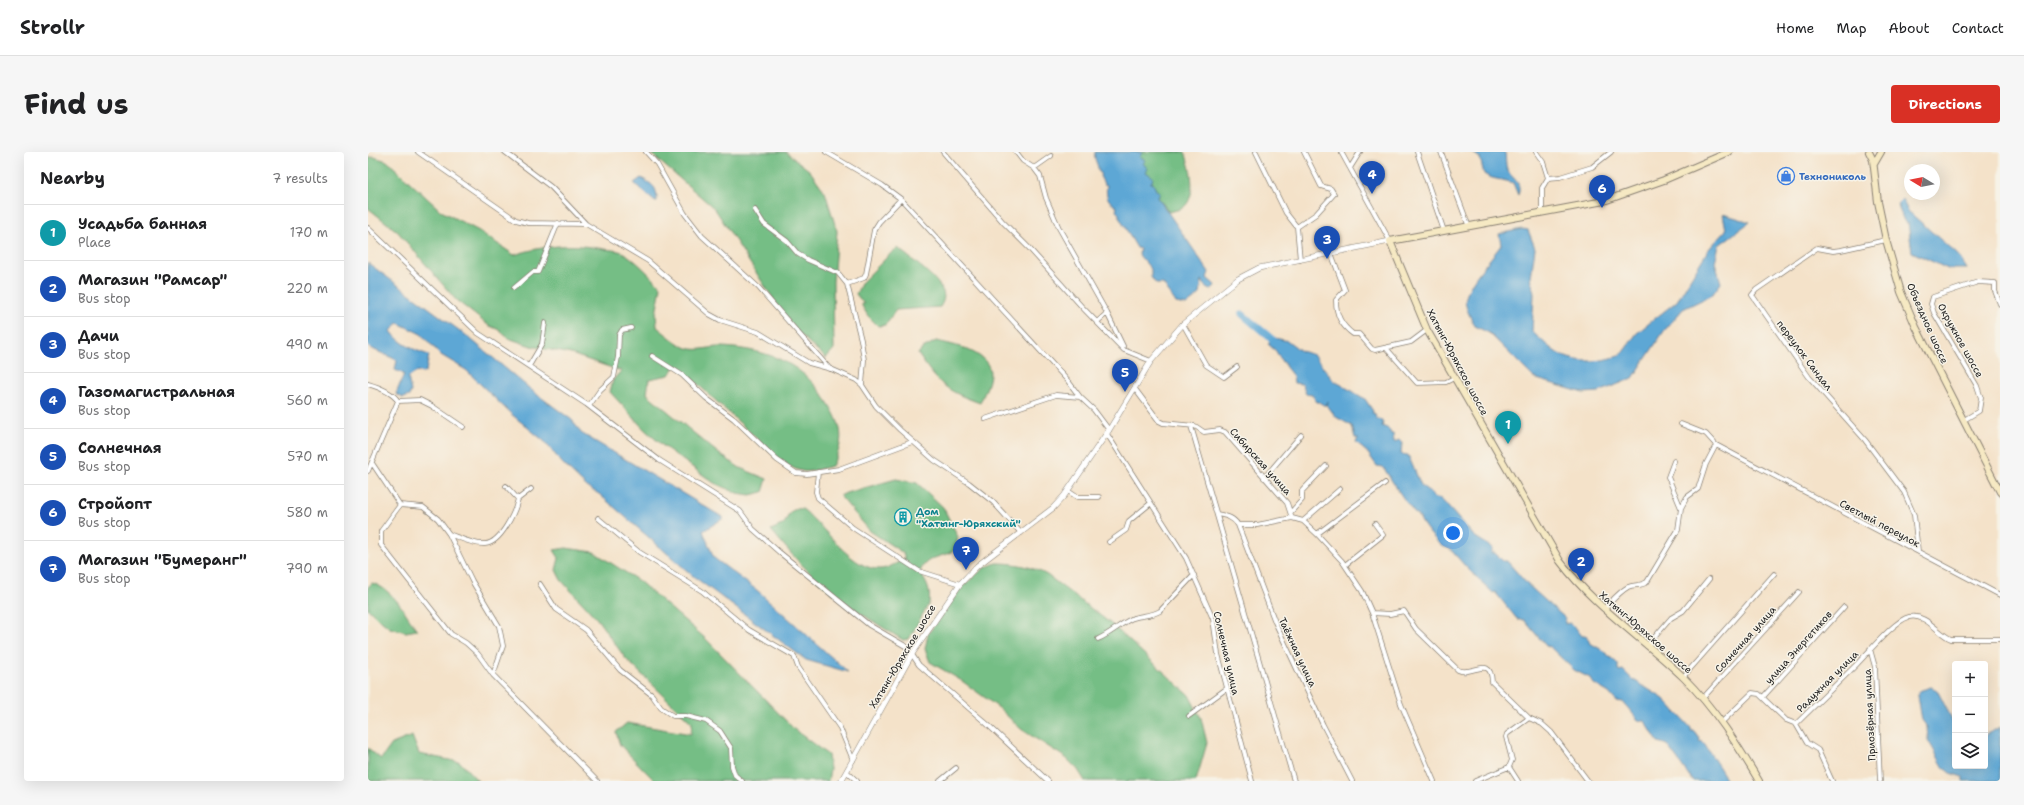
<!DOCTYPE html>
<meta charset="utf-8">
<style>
body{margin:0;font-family:"Shantell Sans",sans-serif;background:#f6f6f6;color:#202124}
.controls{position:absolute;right:12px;bottom:12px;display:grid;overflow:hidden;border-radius:4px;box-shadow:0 4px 16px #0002}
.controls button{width:36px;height:36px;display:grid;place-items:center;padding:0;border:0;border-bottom:1px solid #e0e0e0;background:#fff;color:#202124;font:20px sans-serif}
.compass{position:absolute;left:1536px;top:12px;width:36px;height:36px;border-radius:50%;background:#fff;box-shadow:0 4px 16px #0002;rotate:280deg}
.you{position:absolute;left:1085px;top:381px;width:14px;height:14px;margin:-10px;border:3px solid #fff;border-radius:50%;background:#1a73e8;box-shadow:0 0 0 6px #1a73e833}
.badge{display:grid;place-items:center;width:26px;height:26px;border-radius:50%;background:#d93025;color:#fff;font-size:13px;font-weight:700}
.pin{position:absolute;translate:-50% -33px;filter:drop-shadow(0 1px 2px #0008)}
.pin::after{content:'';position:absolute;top:21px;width:14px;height:12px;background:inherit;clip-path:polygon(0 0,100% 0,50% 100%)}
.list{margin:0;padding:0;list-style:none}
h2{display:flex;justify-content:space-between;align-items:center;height:52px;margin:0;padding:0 16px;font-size:17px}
h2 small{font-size:13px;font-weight:400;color:#757577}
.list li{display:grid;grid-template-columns:26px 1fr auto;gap:12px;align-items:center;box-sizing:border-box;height:56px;padding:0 16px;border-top:1px solid #e0e0e0}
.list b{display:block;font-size:15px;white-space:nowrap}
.list p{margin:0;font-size:13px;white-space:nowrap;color:#757577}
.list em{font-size:13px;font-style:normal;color:#757577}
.icon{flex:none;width:22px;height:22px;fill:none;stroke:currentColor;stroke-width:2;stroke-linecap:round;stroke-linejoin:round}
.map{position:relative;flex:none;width:1632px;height:629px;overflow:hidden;border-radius:4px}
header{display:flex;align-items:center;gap:24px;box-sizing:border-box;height:56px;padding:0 20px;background:#fff;border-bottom:1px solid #e0e0e0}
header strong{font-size:19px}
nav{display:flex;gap:22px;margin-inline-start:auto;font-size:14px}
.intro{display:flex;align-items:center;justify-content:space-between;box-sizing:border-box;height:96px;padding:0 24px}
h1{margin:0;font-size:28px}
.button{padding:10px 18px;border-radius:4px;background:#d93025;color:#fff;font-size:14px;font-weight:700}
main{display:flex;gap:24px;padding:0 24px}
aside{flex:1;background:#fff;border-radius:4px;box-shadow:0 4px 16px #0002}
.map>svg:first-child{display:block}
</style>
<header>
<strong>Strollr</strong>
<nav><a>Home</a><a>Map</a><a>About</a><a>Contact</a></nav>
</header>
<div class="intro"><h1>Find us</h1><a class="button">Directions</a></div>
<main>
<aside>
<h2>Nearby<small>7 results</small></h2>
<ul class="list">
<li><span class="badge" style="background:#0f9aa8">1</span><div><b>Усадьба банная</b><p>Place</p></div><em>170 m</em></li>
<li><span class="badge" style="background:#1a4fb4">2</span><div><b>Магазин &quot;Рамсар&quot;</b><p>Bus stop</p></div><em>220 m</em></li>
<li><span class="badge" style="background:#1a4fb4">3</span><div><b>Дачи</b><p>Bus stop</p></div><em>490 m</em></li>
<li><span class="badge" style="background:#1a4fb4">4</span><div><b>Газомагистральная</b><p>Bus stop</p></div><em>560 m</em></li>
<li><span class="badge" style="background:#1a4fb4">5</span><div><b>Солнечная</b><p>Bus stop</p></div><em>570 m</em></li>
<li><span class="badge" style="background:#1a4fb4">6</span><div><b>Стройопт</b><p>Bus stop</p></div><em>580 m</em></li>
<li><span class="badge" style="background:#1a4fb4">7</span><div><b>Магазин &quot;Бумеранг&quot;</b><p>Bus stop</p></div><em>790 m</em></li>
</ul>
</aside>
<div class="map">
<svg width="1632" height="629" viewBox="0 0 1632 629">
<rect width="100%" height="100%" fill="#f7f3e8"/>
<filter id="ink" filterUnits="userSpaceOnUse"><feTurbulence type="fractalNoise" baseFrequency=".025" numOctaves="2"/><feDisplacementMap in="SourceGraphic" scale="8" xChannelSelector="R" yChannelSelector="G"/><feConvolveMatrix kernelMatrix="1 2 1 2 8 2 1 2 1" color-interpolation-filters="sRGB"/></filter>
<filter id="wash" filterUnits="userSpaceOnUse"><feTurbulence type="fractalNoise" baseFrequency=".012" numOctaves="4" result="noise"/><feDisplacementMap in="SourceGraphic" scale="16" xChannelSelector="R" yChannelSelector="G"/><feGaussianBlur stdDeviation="0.9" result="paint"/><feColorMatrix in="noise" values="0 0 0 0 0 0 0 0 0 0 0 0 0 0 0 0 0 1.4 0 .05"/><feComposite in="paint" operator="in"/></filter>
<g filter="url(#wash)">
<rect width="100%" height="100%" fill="#f4e2c9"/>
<!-- forest -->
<path fill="#74be85" stroke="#486d50" d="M281,0H418L442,19L457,40L469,79L465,130L466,197L458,206L428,179L413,159L347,57Z
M765,0H817C822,14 829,40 818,53C814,58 807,58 801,60L770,18Z
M6,5L19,9L73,59L111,79L146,103C177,93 205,91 236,97C242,98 249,98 254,100C265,105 285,126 293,135L288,162L289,175C298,182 309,192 319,196C331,200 343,194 355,195C403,198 437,212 462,254C476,278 476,289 464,314C438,320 437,324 413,309L309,213L301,223L281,227L279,242L350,301L372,316L399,327L395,340L382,343L369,341L346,331L294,293L276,277L242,240L245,228L253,219L203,202L163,194L140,186L131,178L120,173L88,148L30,80L0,56V6Z
M530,96C541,106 571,126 575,140C577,146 575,150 572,155L528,158L517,173L510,174L500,164L493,152H496L488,142L494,130L524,100Z
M568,189C583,192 622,200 622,221C622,230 616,242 612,251C578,239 570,232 550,202L555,196Z
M528,327L549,331L575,355L590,385L587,398C574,406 556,404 552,421C559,431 563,439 561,451L541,487L535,488C501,467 468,447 440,419C427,407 415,392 403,378L416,372L422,360C426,358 429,356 434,357C438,359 442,364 445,367C463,383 486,418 512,417C520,417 530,410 537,407L535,401L502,379L472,344L478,341Z
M198,396L226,400L271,429L338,487L427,578L460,603L462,617L460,629H287L252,593L248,580L259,571L323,582L324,571L258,507L229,467L193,428L188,418L191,406L186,398Z
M628,411C647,411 663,414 679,423L742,471L821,543L833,566L839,591L828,629H717L710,618L698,606L653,577L631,556L594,529L562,510L557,497L560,482L594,435L616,416Z
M4,431C26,438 37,461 49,478L38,480L22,476L9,466L0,457V435Z
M44,584L51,602L92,610L110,629H0V596L13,607L24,592Z"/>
<!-- water -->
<path fill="#5da7d5" stroke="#3c6278" d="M727,0H773L774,2L771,5L775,6L777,9L775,11L780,17L778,20L785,25L784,30L782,31H785L788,38L792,40L790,46L841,120L839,126L847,133L846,135L842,138L838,136L834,128L832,142L818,153L808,151L795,132H788L783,125V117L771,103L772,97L769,96L751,65V62L748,59L749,55C740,50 737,43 739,33L736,32L732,24L733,21L730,19C731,12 725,8 727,0Z
M1104,0H1137C1138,5 1137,12 1139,17C1143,27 1155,29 1150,43L1145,31C1135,27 1124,28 1116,22L1112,6Z
M273,26C285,33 289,34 289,49L287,50L266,31Z
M1534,47L1540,59L1590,103L1599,117H1580L1544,100L1540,71L1536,69L1529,52Z
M1355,62L1382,70L1351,93L1347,110L1353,131L1344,143L1315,157L1296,179L1265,226L1231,240L1215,241L1166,226L1121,181L1107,174C1103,166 1095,153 1098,145C1103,126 1122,109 1133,93L1131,82L1154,77L1160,78L1167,96L1163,125L1166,142L1164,180C1172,186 1184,199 1193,203C1212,212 1234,210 1253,203L1269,181L1309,149L1340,98L1358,78Z
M0,111L99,184L167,241L204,268L213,281L356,366L335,379L346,406L390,439L480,520L438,508L325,424L231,342L219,335L195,312L176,289L142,261L98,218L73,203L53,182L30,171L23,179C32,192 46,198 61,203L58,219L54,221L50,219L40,226L43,239L41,244L35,246L28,242L36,222L27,218L29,208L2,196L0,193Z
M907,186L920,189L933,199L946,203L965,228L997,247L1005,259L1004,261H1006L1009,267H1012L1015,271L1014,274L1021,277L1023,282H1025L1026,290L1031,288L1034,291L1033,302L1040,303L1053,333L1064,342L1065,345L1073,347L1106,384L1125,396L1123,401H1127L1135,409H1139L1159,432L1197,466V472L1201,471L1208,476L1214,484H1218L1222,491L1234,498L1250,512V519L1255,518L1264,527L1296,547L1323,576V579H1326L1332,587L1331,589L1335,590L1356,623L1357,629H1325L1299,593L1290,590L1277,569L1270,568L1255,550L1248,549L1241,541L1226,532L1222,526L1206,518L1182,495L1178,494L1156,468L1149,467L1127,440L1125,441L1099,416L1082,397C1080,396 1078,396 1076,395C1070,392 1053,372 1052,366C1044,362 1021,324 1015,315L1009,314L999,300L988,291L990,286H987L984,274L968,265L959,253L960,249L958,253H955L952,250H949L944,243L938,242L934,232L926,231L925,224L917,214V210H914L908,199L900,192Z
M1563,535L1569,538L1587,573V614H1617V583L1632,575V629H1595V625L1582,621L1576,616L1560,588L1559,575L1554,568L1550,544L1551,539Z"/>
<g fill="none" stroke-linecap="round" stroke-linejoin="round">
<!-- river -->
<path stroke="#5da7d5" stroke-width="7" d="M874,162L911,193"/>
</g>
</g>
<g filter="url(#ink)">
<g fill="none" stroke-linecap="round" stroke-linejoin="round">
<!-- minor casing -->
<g stroke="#887f72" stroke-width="5.5">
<path id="minor" d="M50,0L148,68L160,71L217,72
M137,0L183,35L218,72L280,109L341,162L352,168L390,180L441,211L463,217L488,228L494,233L508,254L532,278L566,308L601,331L625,350L653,381
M278,0L289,12L317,62L334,84L390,135L462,217
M458,0L514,33L533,47L700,229L712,245
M575,0L635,70L660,95L715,156L756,198L783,209
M648,0L655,9L666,16L672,24L678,46L691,76L739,161L755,194
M888,0L918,61L929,75L932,108
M973,0L1022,89
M1049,0L1076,79
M1073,0L1101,75
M1168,0L1175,10L1180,26L1174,36V61
M666,16L683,4
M982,16L992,0
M1180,26L1192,25L1224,15L1243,0
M387,58L396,72L419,89L430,102L440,108L470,121L479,132
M929,75L948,62L966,42L963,37L953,34L936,0
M0,76L110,181L218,252L291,308L372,359L385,377L411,400L501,473L539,495L551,513L618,571L680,629
M1518,88L1473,98L1465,99L1449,96L1388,138L1384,143L1441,225L1497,288L1536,340L1546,363L1550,399
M963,101L977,138L968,148C968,163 973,173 985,182H991L1004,197L1007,198L1043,190L1059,178
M146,136L165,120H170L190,71
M729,170L739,161
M815,172L838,213L856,225L869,215
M1018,196L1049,231L1078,230L1086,226
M284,204L314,223L338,246L366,267L409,308L428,321L439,322L471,317L544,290
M161,214L174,192L177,171
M0,232C10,235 24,240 30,249L0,319
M494,233L496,208L493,188L479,132L496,126L498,122L506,78L511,70L533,47
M767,237L791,269L795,271L827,274L836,280L852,278L857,280L919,351L924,366L935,369L949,382L974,409L994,439L1004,461L1033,552L1066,629
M30,249L52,248L64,254L95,275
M221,254L232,238L246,225L250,205L251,183L254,178L263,176
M617,267L688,243L712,245L726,258L741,278
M1596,268L1611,259L1613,246L1609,234L1566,161L1563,152L1565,145L1610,130L1627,131V139L1632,152
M823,274L926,629
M739,282L818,406L845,467L850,502L884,629
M1348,293L1632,443
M1306,309L1300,325L1313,356
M4,311L32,353L55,355L70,367L81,382L104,429L131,474L135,494L125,523
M450,320L448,340L450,346L485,376L551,419L592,432
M896,326L933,283
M700,339L709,345H731
M150,347L163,337
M32,353L13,379V393L83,482L98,491L110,502L125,523L229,629
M923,360L934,348V339L958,314
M849,362C858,364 865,365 870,373L907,470L955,573L984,629
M230,366L271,400L334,439L381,478L426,504L430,515L472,576L485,608
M935,369L972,337
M870,373H889L924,366
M81,382C92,386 106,393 117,392C133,391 147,360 150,347L138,334
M949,382L1017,331
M741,390L758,378L761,369L783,351
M977,413L1015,383L1007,372
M172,432L188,457L218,478L252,518L284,543L293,556L305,564H318L338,569L352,579L363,596L364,614L367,623L374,629
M1236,457C1243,450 1251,440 1260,435C1267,432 1272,435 1279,430L1310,378L1313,356L1319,345L1330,337L1338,312L1348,293L1338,282L1313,272
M1004,461L1022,462L1036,459L1048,477L1090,518C1104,525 1123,502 1124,530L1161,566L1174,572L1183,580L1220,629
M730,487C742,482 755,470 765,466C775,463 784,464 792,459L826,423
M1279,494L1303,466L1315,459L1341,427
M1502,497L1507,515L1512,629
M1315,525L1406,422
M1395,545L1476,455
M1335,546L1431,440
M821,564L858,537
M1354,570L1384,541L1391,542L1418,568L1428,572L1439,591L1450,598L1464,629
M1428,572C1448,552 1469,532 1489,512C1500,501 1527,468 1541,465C1558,461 1570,482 1583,487H1632
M479,620L489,629
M572,629L588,616
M1107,629L1141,615
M1150,629L1141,615L1144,608L1138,585L1139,582L1161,566"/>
</g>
<!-- tertiary casing -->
<g stroke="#887f72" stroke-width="6">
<path id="tertiary" d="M473,629L544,502L592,432L609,414L685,356L696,344L741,278L783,209L815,172L870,127L891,116L1022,89"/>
</g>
<!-- secondary casing -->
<g stroke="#887f72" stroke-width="8">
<path id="secondary" d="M1361,0L1296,28L1236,49L1022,89L1059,178L1192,409C1227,456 1275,486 1316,526C1347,557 1369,592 1391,629
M1501,0L1505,8L1510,50L1518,88L1533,140L1548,175L1632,340
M1506,12L1513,0"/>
</g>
<!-- minor -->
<use href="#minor" stroke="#fff" stroke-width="4"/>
<!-- tertiary -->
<use href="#tertiary" stroke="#fff" stroke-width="5"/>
<!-- secondary -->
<use href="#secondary" stroke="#f6e9c3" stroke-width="6"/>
</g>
</g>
<!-- icons -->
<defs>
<g id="shop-ring" transform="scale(0.9)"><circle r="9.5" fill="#f7f3e8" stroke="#3f7fe0" stroke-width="1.5"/><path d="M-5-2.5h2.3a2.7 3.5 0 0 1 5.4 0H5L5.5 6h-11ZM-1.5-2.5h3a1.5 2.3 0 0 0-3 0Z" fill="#3f7fe0"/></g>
<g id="building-ring" transform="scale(0.9)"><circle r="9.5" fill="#f7f3e8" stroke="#0f9aa8" stroke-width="1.5"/><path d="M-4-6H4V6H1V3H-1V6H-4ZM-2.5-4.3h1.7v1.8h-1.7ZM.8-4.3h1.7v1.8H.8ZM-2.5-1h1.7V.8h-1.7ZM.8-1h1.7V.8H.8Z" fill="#0f9aa8"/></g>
</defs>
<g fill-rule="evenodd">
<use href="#shop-ring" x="1418" y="24"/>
<use href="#building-ring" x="535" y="365"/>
</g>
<g text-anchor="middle" stroke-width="3" stroke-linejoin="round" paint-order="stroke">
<!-- shop labels -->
<g font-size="10" font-weight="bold" fill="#366cbe" stroke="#f7f3e8" text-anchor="start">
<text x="1431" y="28">Технониколь</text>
</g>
<!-- street labels -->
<g font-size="10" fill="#1c1c1c" stroke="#f7f3e8">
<text transform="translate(1560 171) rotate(66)" y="4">Объездное шоссе</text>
<text transform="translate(1593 188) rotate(61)" y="4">Окружное шоссе</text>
<text transform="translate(1437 203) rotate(53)" y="4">переулок Сандал</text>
<text transform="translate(1090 210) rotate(62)" y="4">Хатынг-Юряхское шоссе</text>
<text transform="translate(893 309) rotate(48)" y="4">Сибирская улица</text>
<text transform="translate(1512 371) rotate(28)" y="4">Светлый переулок</text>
<text transform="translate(1278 480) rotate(41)" y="4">Хатынг-Юряхское шоссе</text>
<text transform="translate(1377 487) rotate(-48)" y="4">Солнечная улица</text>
<text transform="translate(1430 495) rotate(-48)" y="4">улица Энергетиков</text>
<text transform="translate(930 500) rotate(65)" y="4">Таёжная улица</text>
<text transform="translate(859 501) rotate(77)" y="4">Солнечная улица</text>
<text transform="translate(534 504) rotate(-59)" y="4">Хатынг-Юряхское шоссе</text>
<text transform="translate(1459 529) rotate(-45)" y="4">Радужная улица</text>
<text transform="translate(1501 563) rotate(-93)" y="4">Приозёрная улица</text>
</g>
<!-- culture labels -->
<g font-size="10" font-weight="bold" fill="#0d838f" stroke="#f7f3e8" text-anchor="start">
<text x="548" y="363">Дом<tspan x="548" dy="12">"Хатынг-Юряхский"</tspan></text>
</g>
</g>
</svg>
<div class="controls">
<button>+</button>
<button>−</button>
<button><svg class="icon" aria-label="layers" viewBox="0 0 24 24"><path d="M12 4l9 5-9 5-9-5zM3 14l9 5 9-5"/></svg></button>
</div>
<svg class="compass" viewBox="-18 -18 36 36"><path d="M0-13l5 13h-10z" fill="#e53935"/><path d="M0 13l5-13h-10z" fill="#757577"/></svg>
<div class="you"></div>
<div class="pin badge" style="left:1140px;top:292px;background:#0f9aa8">1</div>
<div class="pin badge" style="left:1213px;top:429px;background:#1a4fb4">2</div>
<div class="pin badge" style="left:959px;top:107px;background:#1a4fb4">3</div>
<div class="pin badge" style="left:1004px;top:42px;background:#1a4fb4">4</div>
<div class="pin badge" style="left:757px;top:240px;background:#1a4fb4">5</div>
<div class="pin badge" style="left:1234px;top:56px;background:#1a4fb4">6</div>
<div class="pin badge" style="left:598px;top:418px;background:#1a4fb4">7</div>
</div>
</main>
